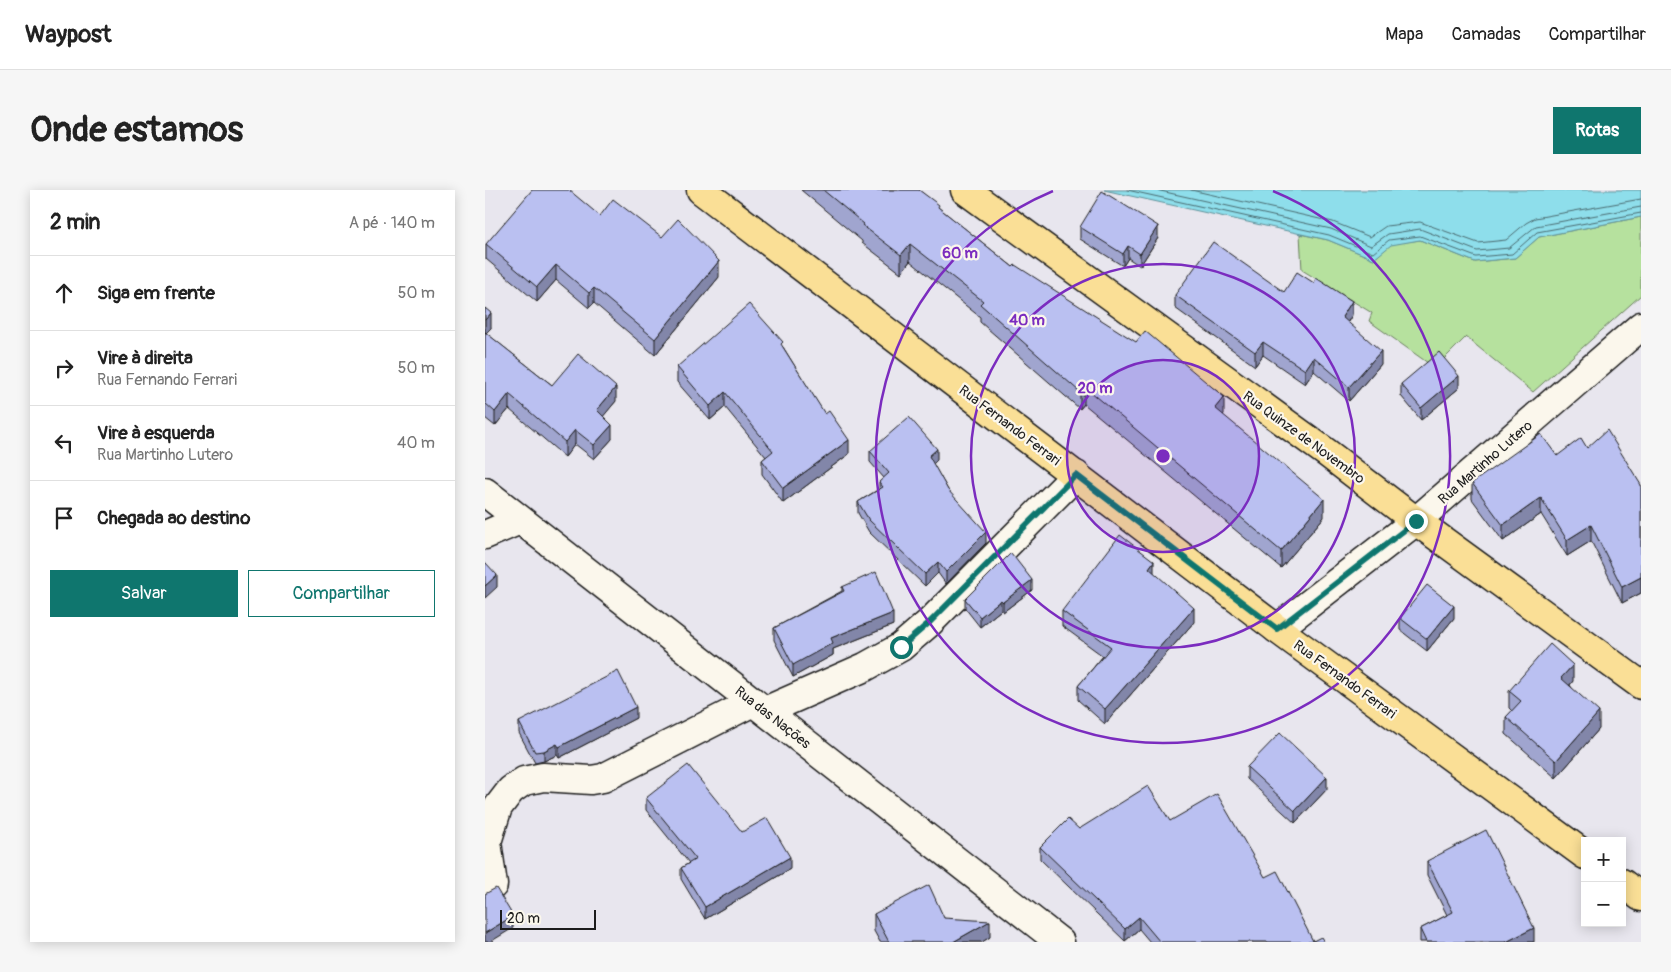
<!DOCTYPE html>
<html lang="pt">
<meta charset="utf-8">
<style>
body{margin:0;font-family:Pangolin,sans-serif;background:#f6f6f6;color:#222}
.controls{position:absolute;right:15px;bottom:15px;display:grid;overflow:hidden;border-radius:0px;box-shadow:0 2px 12px #0003}
.controls button{width:45px;height:45px;display:grid;place-items:center;padding:0;border:0;border-bottom:1px solid #e0e0e0;background:#fff;color:#222;font:25px sans-serif}
.scale{position:absolute;left:15px;bottom:12px;width:96px;box-sizing:border-box;padding-left:5px;border:2px solid #1c1c1c;border-top:0;font-size:14px;line-height:18px;white-space:nowrap;color:#1c1c1c;-webkit-text-stroke:4px #fbf7ec;paint-order:stroke}
.stop{position:absolute;width:15px;height:15px;margin:-11px;border:4px solid #0f766e;border-radius:50%;background:#fff}
.stop.end{background:#0f766e;border-color:#fff;box-shadow:0 1px 5px #0008}
.list{margin:0;padding:0;list-style:none}
h2{display:flex;justify-content:space-between;align-items:center;height:65px;margin:0;padding:0 20px;font-size:21px}
h2 small{font-size:16px;font-weight:400;color:#767676}
.list li{display:grid;grid-template-columns:32px 1fr auto;gap:15px;align-items:center;box-sizing:border-box;height:75px;padding:0 20px;border-top:1px solid #e0e0e0}
.list b{display:block;font-size:19px;white-space:nowrap}
.list p{margin:0;font-size:16px;white-space:nowrap;color:#767676}
.list em{font-size:16px;font-style:normal;color:#767676}
.actions{display:flex;gap:10px;padding:15px 20px}
.actions a{flex:1;padding:11px 0;border:1px solid #0f766e;border-radius:0px;text-align:center;font-size:18px;color:#0f766e}
.actions .main{background:#0f766e;color:#fff}
.icon{flex:none;width:28px;height:28px;fill:none;stroke:currentColor;stroke-width:2;stroke-linecap:round;stroke-linejoin:round}
.map{position:relative;flex:none;width:1156px;height:752px;overflow:hidden;border-radius:0px}
header{display:flex;align-items:center;gap:30px;box-sizing:border-box;height:70px;padding:0 25px;background:#fff;border-bottom:1px solid #e0e0e0}
header strong{font-size:24px}
nav{display:flex;gap:28px;margin-inline-start:auto;font-size:18px}
.intro{display:flex;align-items:center;justify-content:space-between;box-sizing:border-box;height:120px;padding:0 30px}
h1{margin:0;font-size:35px}
.button{padding:12px 22px;border-radius:0px;background:#0f766e;color:#fff;font-size:18px;font-weight:700}
main{display:flex;gap:30px;padding:0 30px}
aside{flex:1;background:#fff;border-radius:0px;box-shadow:0 2px 12px #0003}
.map>svg:first-child{display:block}
</style>
<header>
<strong>Waypost</strong>
<nav><a>Mapa</a><a>Camadas</a><a>Compartilhar</a></nav>
</header>
<div class="intro"><h1>Onde estamos</h1><a class="button">Rotas</a></div>
<main>
<aside>
<h2>2 min<small>A pé · 140 m</small></h2>
<ul class="list">
<li><svg class="icon" aria-label="ahead" viewBox="0 0 24 24"><path d="M12 20V5M6 11l6-6 6 6"/></svg><div><b>Siga em frente</b></div><em>50 m</em></li>
<li><svg class="icon" aria-label="right" viewBox="0 0 24 24"><path d="M7 20v-9h11M14 6l5 5-5 5"/></svg><div><b>Vire à direita</b><p>Rua Fernando Ferrari</p></div><em>50 m</em></li>
<li><svg class="icon" aria-label="left" viewBox="0 0 24 24"><path d="M17 20v-9H6M10 6l-5 5 5 5"/></svg><div><b>Vire à esquerda</b><p>Rua Martinho Lutero</p></div><em>40 m</em></li>
<li><svg class="icon" aria-label="arrive" viewBox="0 0 24 24"><path d="M6 21V4h12l-3 4 3 4H6"/></svg><div><b>Chegada ao destino</b></div></li>
</ul>
<div class="actions"><a class="main">Salvar</a><a>Compartilhar</a></div>
</aside>
<div class="map">
<svg width="1156" height="752" viewBox="0 0 1156 752">
<rect width="100%" height="100%" fill="#e8e6ee"/>
<filter id="ink" filterUnits="userSpaceOnUse"><feTurbulence type="fractalNoise" baseFrequency=".02" numOctaves="2"/><feDisplacementMap in="SourceGraphic" scale="10" xChannelSelector="R" yChannelSelector="G"/><feConvolveMatrix kernelMatrix="1 2 1 2 8 2 1 2 1" color-interpolation-filters="sRGB"/></filter>
<g filter="url(#ink)">
<!-- green -->
<path fill="#b6e19e" stroke="#697e5d" d="M1156,27V105L1048,202L981,147L950,178L884,131L887,123L817,80L815,44L843,50L889,69L906,54L935,50L990,72L1030,68L1054,47Z"/>
<!-- water -->
<path fill="#8edeeb" stroke="#609098" d="M619,0H1156V27L1054,47L1030,68L990,72L935,50L906,55L889,69L843,50Z"/>
<g fill="none" stroke-linecap="round" stroke-linejoin="round">
<!-- shore -->
<path stroke="#4a6a6f" stroke-width="1" d="M642,0L844,45L888,63L904,50L935,46L991,67L1027,64L1052,42L1156,23
M671,0L846,39L886,56L903,44L935,39L992,61L1024,58L1051,36L1156,17
M706,0L848,32L885,47L901,36L935,32L993,53L1021,50L1041,33L1050,28L1156,9"/>
<!-- minor casing -->
<g stroke="#1c1c1c" stroke-width="31">
<path id="minor" d="M0,302L575,752
M0,345L35,330
M792,439L931,331L1156,136
M280,521L380,477L416,457L445,432L591,285
M8,695L2,652L13,617L26,600L39,591L58,587L106,590L118,588L268,512"/>
</g>
<!-- major casing -->
<g stroke="#1c1c1c" stroke-width="31">
<path id="major" d="M216,0L792,439L1100,665
M480,0L842,263L931,331L1156,495
M1137,693L1156,707"/>
</g>
<!-- minor -->
<use href="#minor" stroke="#fbf7ec" stroke-width="28"/>
<!-- major -->
<use href="#major" stroke="#fadf96" stroke-width="28"/>
</g>
<!-- wall -->
<path fill="#a0a5cf" stroke="#1c1c1c" d="M316,0H434L454,18L528,77L739,224L738,225L839,327L796,378L599,214L595,219L495,132V127L425,71L416,83L377,53V51Z
M115,26L177,47L234,87L170,165L109,113L104,118L71,90L52,112L1,69V54Z
M595,37L673,48L655,76L643,68L638,76L595,49Z
M799,102L867,125L863,132L896,174L864,211L829,181L820,194L778,165L770,176L690,118V105Z
M0,118L6,138L1,143L67,195L131,211L118,226L127,249L109,269L90,254L80,267L24,219L10,236L0,228Z
M298,157L364,264L298,313L277,284V270L281,267L240,217L225,230L192,192V177Z
M916,194L974,198L936,230L916,206Z
M1102,258L1156,295V403L1137,413L1106,351L1082,366L1056,324L1018,351L987,309V293L1072,266Z
M385,261L452,270L448,274L463,300L501,353L461,394L453,383L440,396L384,342L373,323V312L394,299V292L399,288L385,272Z
M669,383L709,432L620,534L593,510V496L618,466L577,436V421Z
M357,397L408,435L348,459V465L308,487L289,450V438L357,401Z
M547,400L518,422L516,420L495,437L480,418V409Z
M915,428H969L942,461L915,440Z
M1088,491L1085,495L1114,539L1071,588L1021,544V527L1027,521L1024,518V501Z
M151,528L74,568L72,565L59,571L50,573L34,543V532Z
M762,577L842,599L810,633L762,589Z
M161,608L257,642L305,679L220,729L196,689V678L204,673L161,620Z
M685,631L780,687L828,751L839,752H665L654,739L640,751L555,669V657L594,639Z
M942,671L1049,752H935V739L962,725L942,685Z
M389,724L459,728L505,747L497,752H395L389,741Z"/>
<!-- shaded-wall -->
<path fill="#8286a9" stroke="#1c1c1c" d="M673,36V48L655,76V64Z
M425,54V71L416,83V65Z
M643,56V68L638,76V64Z
M234,71V87L170,165V149Z
M71,75V90L52,112V97Z
M109,98V113L104,118V103Z
M867,111V125L857,141V127Z
M6,123V138L0,144V130Z
M778,152V165L770,176V162Z
M896,161V174L864,211V197Z
M829,167V181L820,194V180Z
M974,186V198L936,230V218Z
M599,196V214L595,219V202Z
M131,197V211L112,234V220Z
M240,202V217L225,230V216Z
M24,204V219L10,236V222Z
M739,207V224L730,235V218Z
M127,235V249L109,269V255Z
M90,240V254L80,267V252Z
M364,250V264L298,313V298Z
M452,259V270L444,278V266Z
M1056,308V324L1018,351V335Z
M839,309V327L796,378V361Z
M1106,335V351L1082,366V350Z
M501,342V353L461,394V382Z
M669,371V386L664,378Z
M453,372V383L440,396V384Z
M12,385V397L0,408V396Z
M1156,387V403L1137,413V397Z
M547,390V400L518,422V412Z
M516,410V420L495,437V427Z
M969,416V428L942,461V449Z
M709,418V432L620,534V519Z
M408,423V435L348,459V465L308,487V475L346,448Z
M1088,475V491L1076,505V488Z
M151,517V528L74,568V557Z
M1114,522V539L1071,588V571Z
M72,554V565L59,571V561Z
M842,587V599L810,633V621Z
M305,667V679L220,729V717Z
M28,726V738L5,752H0V743Z
M654,727V739L640,751V739Z
M505,731V747L497,752H468Z
M1049,738V752H1021Z"/>
<!-- building -->
<path fill="#bac0f1" stroke="#1c1c1c" d="M47,0H84L115,26L128,9L177,47L193,29L234,71L170,149L109,98L104,103L71,75L52,97L1,54Z
M338,0H434L454,15L453,17L528,77L530,75L651,152L660,141L739,207L730,218L839,309L796,361L599,196L595,202L495,114L498,111L425,54L416,65L377,35L379,34Z
M617,1L673,36L655,64L643,56L638,64L595,37Z
M728,52L799,102L812,82L829,93L831,88L867,111L857,127L896,161L864,197L829,167L820,180L778,152L770,162L690,105Z
M264,114L298,152L296,154L340,224L344,221L364,250L298,298L277,270L288,261L240,202L225,216L192,177Z
M0,118L6,123L0,130Z
M0,142L67,195L93,164L131,197L112,220L127,235L109,255L90,240L80,252L24,204L10,222L0,213Z
M954,162L974,186L936,218L916,194Z
M424,227L452,259L444,266L463,300L501,342L461,382L453,372L440,384L384,330L373,312L398,297L394,292L404,283L385,261Z
M1122,240L1156,295V387L1137,397L1106,335L1082,350L1056,308L1018,335L987,293L1056,244L1072,266L1096,248L1102,258Z
M635,345L669,371L664,378L709,418L620,519L593,496L626,457L577,421Z
M526,363L547,390L518,412L516,410L495,427L480,409Z
M0,372L12,385L0,396Z
M391,382L408,423L346,448L348,453L308,475L289,438L359,401L357,397Z
M942,395L969,416L942,449L915,428Z
M1065,454L1088,475L1076,488L1114,522L1071,571L1021,527L1036,511L1024,501Z
M133,481L151,517L74,557L72,554L59,561L50,562L34,532Z
M795,543L842,587L810,621L762,577Z
M203,575L257,642L282,628L305,667L220,717L196,678L211,669L161,608Z
M663,596L685,631L732,604L780,687L792,681L828,751L836,747L839,752H675L654,727L640,739L555,657L583,629L594,639Z
M1001,640L1049,738L1021,752H941L935,739L968,722L942,671Z
M444,695L459,728L505,731L468,752H404L389,724Z
M11,698L28,726L0,743V704Z"/>
</g>
<g fill="none" stroke-linecap="round" stroke-linejoin="round" filter="url(#ink)">
<!-- route -->
<path stroke="#0f766e" stroke-width="6" d="M416,457L445,432L591,285L792,439L931,331"/>
</g>
<!-- distance rings -->
<circle cx="678" cy="266" r="96" fill="#7b2cbf" fill-opacity=".12"/>
<g fill="none" stroke="#7b2cbf" stroke-width="2.5">
<circle cx="678" cy="266" r="96"/>
<circle cx="678" cy="266" r="192"/>
<path d="M788 1A287 287 0 1 1 568 1"/>
</g>
<g text-anchor="middle" stroke-width="4.5" stroke-linejoin="round" paint-order="stroke">
<!-- street labels -->
<g font-size="14" fill="#1c1c1c" stroke="#fbf7ec">
<text transform="translate(525 235) rotate(37)" y="5">Rua Fernando Ferrari</text>
<text transform="translate(819 247) rotate(36)" y="5">Rua Quinze de Novembro</text>
<text transform="translate(1000 272) rotate(-41)" y="5">Rua Martinho Lutero</text>
<text transform="translate(860 489) rotate(36)" y="5">Rua Fernando Ferrari</text>
<text transform="translate(288 527) rotate(38)" y="5">Rua das Nações</text>
</g>
</g>
<circle cx="678" cy="266" r="8" fill="#7b2cbf" stroke="#fbf7ec" stroke-width="2.5"/>
<g font-size="15" text-anchor="middle" font-weight="bold" fill="#7b2cbf" stroke="#fbf7ec" stroke-width="4.5" stroke-linejoin="round" paint-order="stroke">
<text x="475" y="68">60 m</text>
<text x="542" y="135">40 m</text>
<text x="610" y="203">20 m</text>
</g>
</svg>
<div class="controls">
<button>+</button>
<button>−</button>
</div>
<div class="scale">20 m</div>
<div class="stop" style="left:416px;top:457px"></div>
<div class="stop end" style="left:931px;top:331px"></div>
</div>
</main>
